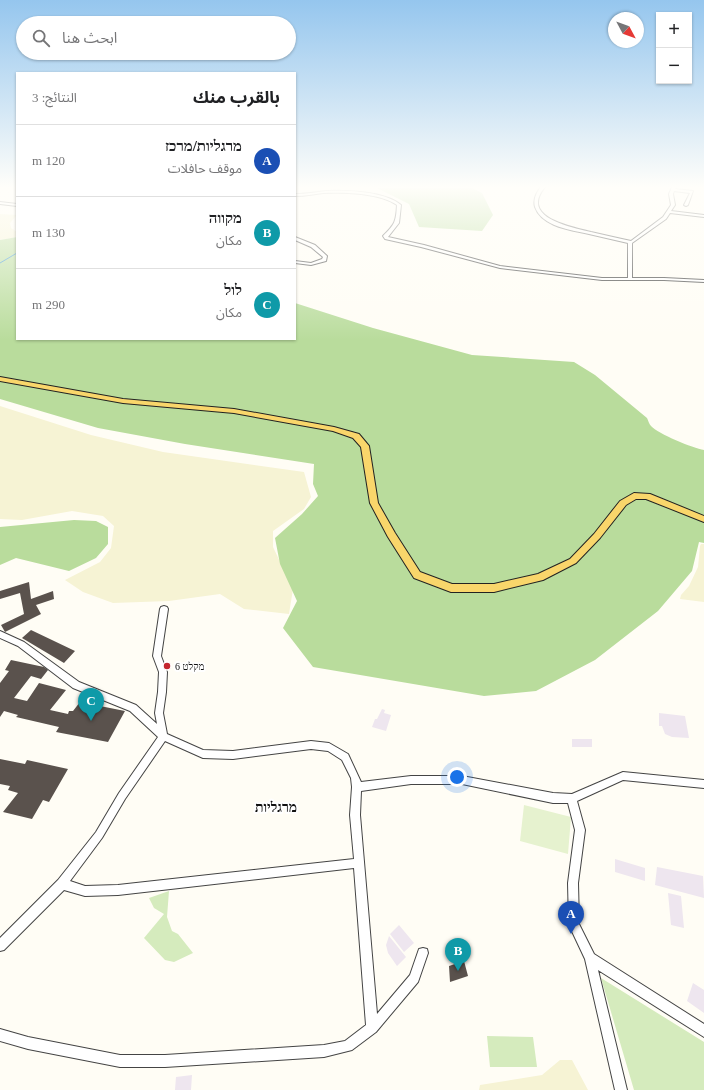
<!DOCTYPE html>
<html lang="ar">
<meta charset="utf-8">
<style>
body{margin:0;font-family:"Times New Roman","Noto Sans Arabic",Heebo,serif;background:#f6f6f6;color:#202124;direction:rtl}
.controls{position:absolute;right:12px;top:12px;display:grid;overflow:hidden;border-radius:0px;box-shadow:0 1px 3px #0004}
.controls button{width:36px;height:36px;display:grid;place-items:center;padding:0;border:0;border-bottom:1px solid #e0e0e0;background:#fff;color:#202124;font:20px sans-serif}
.compass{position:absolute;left:608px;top:12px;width:36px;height:36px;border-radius:50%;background:#fff;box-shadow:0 1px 3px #0004;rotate:131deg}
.you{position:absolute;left:457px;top:777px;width:14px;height:14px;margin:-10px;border:3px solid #fff;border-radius:50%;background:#1a73e8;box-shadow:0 0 0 6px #1a73e833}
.badge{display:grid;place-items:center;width:26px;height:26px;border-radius:50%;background:#ea580c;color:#fff;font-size:13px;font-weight:700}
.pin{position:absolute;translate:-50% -33px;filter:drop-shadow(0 1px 2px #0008)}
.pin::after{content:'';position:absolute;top:21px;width:14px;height:12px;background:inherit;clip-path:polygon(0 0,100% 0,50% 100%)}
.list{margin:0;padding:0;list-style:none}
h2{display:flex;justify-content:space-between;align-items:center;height:52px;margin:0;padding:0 16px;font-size:17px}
h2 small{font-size:13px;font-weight:400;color:#757577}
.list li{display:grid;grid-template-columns:26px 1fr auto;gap:12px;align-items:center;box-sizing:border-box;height:72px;padding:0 16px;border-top:1px solid #e0e0e0}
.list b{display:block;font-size:15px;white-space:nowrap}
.list p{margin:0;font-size:13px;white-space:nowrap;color:#757577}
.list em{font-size:13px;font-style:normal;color:#757577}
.icon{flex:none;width:22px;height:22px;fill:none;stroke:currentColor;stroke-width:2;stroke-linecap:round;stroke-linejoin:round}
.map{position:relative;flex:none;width:704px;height:1090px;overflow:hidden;direction:ltr}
.search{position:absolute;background:#fff;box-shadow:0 1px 3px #0004;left:16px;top:16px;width:280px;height:44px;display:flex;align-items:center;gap:10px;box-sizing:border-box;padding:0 14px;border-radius:22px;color:#757577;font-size:15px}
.panel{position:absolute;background:#fff;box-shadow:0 1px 3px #0004;left:16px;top:72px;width:280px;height:268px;border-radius:0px;direction:rtl}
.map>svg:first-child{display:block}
</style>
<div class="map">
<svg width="704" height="1090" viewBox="0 0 704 1090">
<rect width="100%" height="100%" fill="#fffdf5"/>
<!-- industrial -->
<path fill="#eee6ef" d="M382,709L385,710L384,713L391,715L386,731L372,727L375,719H377Z
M659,713L685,716L689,738L672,737L665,734L662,726H659Z
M572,739H592V747H572Z
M615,859L645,868V881L615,872Z
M657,867L703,876L704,898L655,885Z
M668,893L681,896L684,928L671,925Z
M399,925L414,943L404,952L390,934Z
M389,936L406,957L397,966L388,953L386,945Z
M693,983L704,990V1013L687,1001Z
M192,1075L191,1090H175L176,1077Z"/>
<!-- farmland -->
<path fill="#f6f3d4" d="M0,214L17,215L10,223L11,228L17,232V237L0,240Z
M0,406L91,435L163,452L304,472L311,497L304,509L273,531V547L293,589L289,614L244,609L220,594L169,601L113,603L83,592L65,580L100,562L111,548L114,526L103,516L72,511L22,520L0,519Z
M701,544H704V602L680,599L681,595L689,586L698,567L700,546Z
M560,1060H572L588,1090H479L480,1085L542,1075Z"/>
<!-- green -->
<path fill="#d5ebbd" d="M169,891L167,917L172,931L178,934L193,953L174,962L165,960L144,938L164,914L154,908L149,898Z
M601,978L704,1042V1090H634Z
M487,1036L533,1037L537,1067H490Z"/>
<!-- forest -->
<path fill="#b9dc9c" d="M375,187H470L482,193L493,215L482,231L419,227L409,204Z
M17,237V339H295V303L373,328L472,355L574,362L595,375L647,418C648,420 649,424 651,426C658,434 693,448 704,450V543L699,542L692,571L658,611L595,660L536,691L484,696L313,667L283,628L297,601L280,564L275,538L302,514L318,496L313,484L314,464L185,444L98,428L0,399V240Z
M74,520L96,521L108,527V544L96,558L69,571L16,558L0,565V527Z"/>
<!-- pitch -->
<path fill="#e6f2cf" d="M524,805L571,817L568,854L520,841Z"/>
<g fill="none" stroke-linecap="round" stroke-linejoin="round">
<!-- stream -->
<path stroke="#3f96cf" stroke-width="1" d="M0,263L17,253"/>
</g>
<!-- building -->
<path fill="#5a524d" d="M29,582L31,599L53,591L54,599L36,605L41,614L5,632L1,625L24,614L20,593L0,599V591Z
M31,630L75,651L64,663L22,638Z
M11,660L44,667L48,670L41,679L31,676L14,698L27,701L39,683L66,690L50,710L68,714L69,711H73L80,702L125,711L108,742L56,732L59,727L16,717L18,715L4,711L0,717V683L9,671L5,670Z
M0,759L25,764L27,760L68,769L49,802L43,800L32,819L3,812L18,793L8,790L10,786L0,784Z
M464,961L468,976L450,982L449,966Z"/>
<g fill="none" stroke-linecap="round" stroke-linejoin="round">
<!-- minor casing -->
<g stroke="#444" stroke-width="2">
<path id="minor" d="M541,187H545C519,218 572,227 591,232C604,235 617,238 631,241L663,217L671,205L669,194L672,187H676L675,189L693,191L688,205L686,206L684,205L690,193L674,191L673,194L675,205L671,211L704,215V217L670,213L666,219L632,243V278H664L704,280V282L664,280H602L500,268L421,247L385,239L383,236C395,224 396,222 397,205C380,193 344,192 323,193C314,194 305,196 295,196V194C306,194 316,192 326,191C346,190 385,191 401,205L399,223L388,237L424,245L500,266L602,278H628V243C615,240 602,237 589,234C572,230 542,227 535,207C533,200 536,193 541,187Z
M0,202L17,204V206L0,204Z
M295,237L315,245L327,256L326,261L311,265L295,263V261L311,263L322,259L323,257L311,247L295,240Z
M164,606L167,607L168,609L161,656L167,672L166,692L163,713L167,734L203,750L233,751L311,741L329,743L348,754L361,782L411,776H462L553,793L572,794L623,772L704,780V788L623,780L577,801L585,830L578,883L579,924L594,954L704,1024V1037L598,970L627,1090H615L585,959L569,925L568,883L575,830L568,803H553L462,784H411L361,791L360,815L377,1014L410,975L419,949L423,948L427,949L428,953L418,982L376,1032L352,1050L324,1057L165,1067H120L28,1049L0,1041V1029L28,1037L120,1055H165L324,1045L345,1041L366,1025L354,868L118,895L85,896L64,890L4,950L0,951V938L58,880L96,832L119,793L158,737L130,711L73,688L18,646L0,638V631L24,642L79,682L136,705L157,724L155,713L158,692L159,672L153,656L160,609L161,607ZM165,741L203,758L233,759L311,749L328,751L342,760L351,778L352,787L350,815L354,859L118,885L85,886L70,881L102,838L125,799Z"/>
</g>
<!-- major casing -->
<g stroke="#222" stroke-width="2">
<path id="major" d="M0,377L123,399L234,409L334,427L359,434L369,446L378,503L395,533L420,572L452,584H494L538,574L570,559L594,534L620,501L634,493L650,494L704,516V522L646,499H636L626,505L600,538L576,563L543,580L494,592H451L414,578L388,537L370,503L361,447L353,438L333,431L234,413L123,403L0,381Z"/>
</g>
<!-- minor -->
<use href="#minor" fill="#fff" fill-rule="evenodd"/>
<!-- major -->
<use href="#major" fill="#f9d66b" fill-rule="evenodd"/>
</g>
<!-- sky -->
<linearGradient id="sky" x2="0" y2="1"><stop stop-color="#95c6ee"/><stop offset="0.55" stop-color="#fffefa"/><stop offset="1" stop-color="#fffefa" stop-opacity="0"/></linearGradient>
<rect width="704" height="340" fill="url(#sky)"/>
<!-- markers -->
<circle fill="#c4262e" stroke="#fff" stroke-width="1.5" cx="167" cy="666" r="4"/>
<g text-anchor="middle" stroke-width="4" stroke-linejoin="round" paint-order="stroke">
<!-- poi labels -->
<g font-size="10" fill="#111" stroke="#fff" text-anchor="start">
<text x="175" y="670">מקלט 6</text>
</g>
<!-- near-quarter labels -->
<g font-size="14" font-weight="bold" fill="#111" stroke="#fff">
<text x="276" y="812">מרגליות</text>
</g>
</g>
</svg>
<div class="controls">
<button>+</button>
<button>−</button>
</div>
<svg class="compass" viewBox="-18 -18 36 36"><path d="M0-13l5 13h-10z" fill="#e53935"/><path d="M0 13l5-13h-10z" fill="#757577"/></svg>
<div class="you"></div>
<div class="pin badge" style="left:571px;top:934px;background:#1a4fb4">A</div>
<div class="pin badge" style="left:458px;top:971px;background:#0f9aa8">B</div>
<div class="pin badge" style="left:91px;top:721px;background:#0f9aa8">C</div>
<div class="search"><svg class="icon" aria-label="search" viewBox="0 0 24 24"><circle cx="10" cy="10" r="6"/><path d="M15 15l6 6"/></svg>ابحث هنا</div>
<section class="panel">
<h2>بالقرب منك<small>النتائج: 3</small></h2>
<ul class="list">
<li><span class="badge" style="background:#1a4fb4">A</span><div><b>מרגליות/מרכז</b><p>موقف حافلات</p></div><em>120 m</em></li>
<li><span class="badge" style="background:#0f9aa8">B</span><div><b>מקווה</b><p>مكان</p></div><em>130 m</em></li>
<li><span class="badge" style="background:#0f9aa8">C</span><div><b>לול</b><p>مكان</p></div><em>290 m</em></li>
</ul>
</section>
</div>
